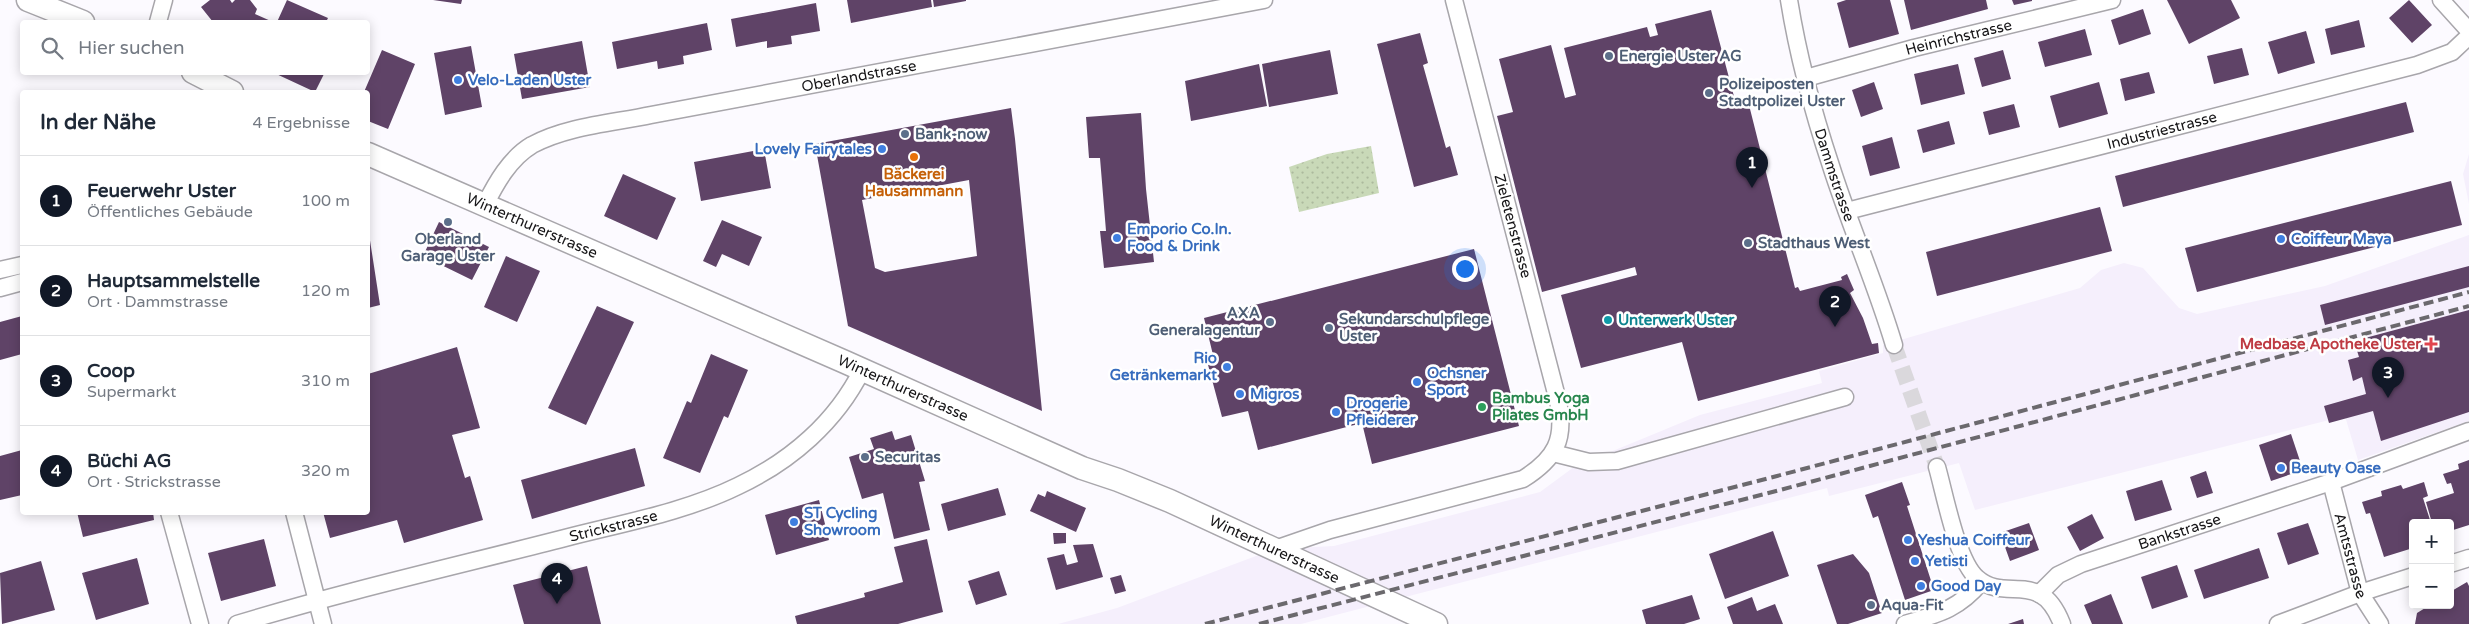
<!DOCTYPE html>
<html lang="de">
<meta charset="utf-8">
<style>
body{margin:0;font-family:"Varela Round",sans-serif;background:#f6f6f7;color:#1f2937}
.controls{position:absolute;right:15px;bottom:15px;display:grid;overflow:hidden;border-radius:5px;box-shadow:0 2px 12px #0003}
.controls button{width:45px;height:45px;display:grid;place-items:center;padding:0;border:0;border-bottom:1px solid #e0e1e3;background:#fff;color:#1f2937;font:25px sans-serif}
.you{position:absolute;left:1464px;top:268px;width:18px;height:18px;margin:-12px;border:4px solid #fff;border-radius:50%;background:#1a73e8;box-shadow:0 0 0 8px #1a73e833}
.badge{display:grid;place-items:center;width:32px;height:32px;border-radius:50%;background:#111827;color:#fff;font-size:16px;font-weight:700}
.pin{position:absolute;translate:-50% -41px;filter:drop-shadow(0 1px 2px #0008)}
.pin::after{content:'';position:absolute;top:26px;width:18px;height:15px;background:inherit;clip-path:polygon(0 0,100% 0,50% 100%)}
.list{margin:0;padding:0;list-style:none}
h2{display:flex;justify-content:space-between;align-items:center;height:65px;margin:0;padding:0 20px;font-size:21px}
h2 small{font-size:16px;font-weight:400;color:#747a83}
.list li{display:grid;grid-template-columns:32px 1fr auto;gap:15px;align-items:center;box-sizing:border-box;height:90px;padding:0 20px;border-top:1px solid #e0e1e3}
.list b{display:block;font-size:19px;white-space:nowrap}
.list p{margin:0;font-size:16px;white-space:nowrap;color:#747a83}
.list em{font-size:16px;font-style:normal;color:#747a83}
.icon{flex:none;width:28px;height:28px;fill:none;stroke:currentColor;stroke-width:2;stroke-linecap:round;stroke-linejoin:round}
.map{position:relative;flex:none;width:2469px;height:624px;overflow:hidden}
.search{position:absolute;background:#fff;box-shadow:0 2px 12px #0003;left:20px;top:20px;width:350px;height:55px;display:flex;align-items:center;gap:12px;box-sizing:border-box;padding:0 18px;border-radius:5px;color:#747a83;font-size:19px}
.panel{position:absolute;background:#fff;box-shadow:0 2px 12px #0003;left:20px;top:90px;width:350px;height:425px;border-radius:5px}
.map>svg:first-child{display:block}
</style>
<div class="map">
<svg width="2469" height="624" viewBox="0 0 2469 624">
<defs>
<pattern id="grass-dots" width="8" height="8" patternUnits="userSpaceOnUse" patternTransform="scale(1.25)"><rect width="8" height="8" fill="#c9d9b8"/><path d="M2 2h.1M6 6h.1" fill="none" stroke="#acb99d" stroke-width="1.8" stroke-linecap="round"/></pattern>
</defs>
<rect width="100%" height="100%" fill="#fcfaff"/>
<!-- built -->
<path fill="#f5effc" d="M2469,154V204L2463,174Z
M2469,235V421L2358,460L2345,416L1975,510L1959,463L1829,496L1827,488L1301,624H1058L1117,608L1275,549L1334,546L1540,492L1574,467L1700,415L1822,383L1819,371L1883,353V345L2080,288L2101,270L2124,263L2143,268L2179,308L2197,314L2325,286Z"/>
<!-- grass -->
<path fill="url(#grass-dots)" d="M1371,146L1379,193L1299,212L1289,167L1327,154Z"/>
<!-- building -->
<path fill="#5f4367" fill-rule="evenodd" d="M210,0H230L232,3L235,0H250L257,9L255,14L273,22H213L201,7Z
M287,0L328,18L326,22H277Z
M433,0H462L461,4Z
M847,0H931L932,7L851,23Z
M933,0H966V1L934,7Z
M1846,0H1890L1899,34L1849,48L1837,3Z
M1904,0H1986L1988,9L1911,30Z
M2012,0H2032V1L2014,5Z
M2167,0H2231L2240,18L2189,44Z
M2409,0L2432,25L2412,43L2389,18Z
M816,3L820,31L791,36L792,44L767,48V41L736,47L731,19Z
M2143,9L2151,34L2119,45L2111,20Z
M1711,10L1736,104L1748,101L1795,288L1798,287L1800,291L1842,280L1841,277L1847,274L1854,290L1850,293L1863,318L1872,344L1878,343L1879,353L1698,401L1682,342L1581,368L1561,295L1637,275L1635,267L1542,292L1497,116L1513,112L1499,59L1551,45L1565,98L1576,95L1564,48L1647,27L1650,37L1658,35L1655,24Z
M2359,20L2365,47L2331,55L2325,29Z
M707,23L712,50L683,56L684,64L658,69L657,61L617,69L612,42Z
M2085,29L2092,55L2045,67L2038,42Z
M2306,31L2315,63L2278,74L2268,42Z
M1420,33L1428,63L1423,65L1446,148L1450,146L1458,175L1414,187L1377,44Z
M582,41L590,87L522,99L514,54Z
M471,46L482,107L445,115L434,53Z
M2242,48L2249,75L2214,84L2207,56Z
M382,50L415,64L388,129L368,121V92H364Z
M1330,50L1338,94L1269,107L1262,64Z
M2003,50L2011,79L1982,87L1974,58Z
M1259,64L1267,106L1191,121L1185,81Z
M1958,64L1965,94L1921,105L1914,74Z
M272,72H325L315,92Z
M2149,72L2155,93L2125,101L2120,79Z
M1874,82L1883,109L1861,117L1852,90Z
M2099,82L2108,114L2059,128L2050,96Z
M2406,102L2414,132L2123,207L2115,176Z
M2014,104L2020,127L1989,135L1983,112Z
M1011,108L1015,139L1042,411L848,326L815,144ZM969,180L977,256L885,272L875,268L862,200Z
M1141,113L1146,189L1154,262L1104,268L1100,231H1106L1100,158H1089L1086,117Z
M1949,121L1955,144L1923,153L1917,130Z
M1892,137L1900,168L1870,176L1862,146Z
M764,149L771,188L701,201L694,162Z
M623,174L676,198L657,240L604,216Z
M2451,181L2462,225L2197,292L2185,248Z
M2100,207L2112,251L1937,296L1926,252Z
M722,220L762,237L749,266L722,254L716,267L703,261Z
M439,222L489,247L472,280L423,256Z
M369,234L380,305L368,308V234Z
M1474,249L1519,426L1372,464L1362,423L1258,450L1248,411L1222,417L1207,361L1214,359L1204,318Z
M506,256L540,271L517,322L484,307Z
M2469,266V287L2325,325L2320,305Z
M597,306L634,322L586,425L548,408Z
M2469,310V412L2381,441L2373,411L2329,423L2324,406L2366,394L2362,377L2353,381L2348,360L2359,357L2354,341Z
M22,316V354L0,360V322Z
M457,347L480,428L452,435L465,478L470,476L483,520L404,543L397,520L330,538L323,512H368V374Z
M711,354L748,370L728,418L724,416L700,473L663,458L687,401L691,403Z
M892,431L895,440L911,435L925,481L919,482L930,530L894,539L883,493L862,499L849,457L874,449L870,438Z
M2291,434L2303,470L2271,481L2259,445Z
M635,448L645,486L532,519L521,480Z
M22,450V495L0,500V456Z
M2469,460V525L2450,531V523H2432L2426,502L2454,493L2451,483L2447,484L2443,474L2459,469L2458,464Z
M2206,471L2213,493L2197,498L2190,477Z
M2162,480L2172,510L2135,521L2126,491Z
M1902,482L1910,505L1907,506L1934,590L1905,600L1878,516L1873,518L1865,495Z
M2424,482L2428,496L2423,498L2431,523H2413V548L2384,557L2370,513L2366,514L2362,502L2382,496L2381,491L2401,485L2403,489Z
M998,488L1006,515L948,531L941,504Z
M1047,491L1086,508L1076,532L1030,511L1038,494L1045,497Z
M819,500L829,540L776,555L765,515Z
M77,512H153L154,520L83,537Z
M2092,514L2104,538L2080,551L2067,527Z
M2029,523L2039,550L2010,561L2000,533Z
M2308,523L2319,554L2288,565L2277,533Z
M1773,531L1789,576L1725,599L1709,554Z
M1053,533H1066V543L1054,544Z
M264,539L276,586L221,601L208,553Z
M927,539L943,612L898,624H797L795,616L865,597L864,593L903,582L894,547Z
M1093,544L1103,577L1056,590L1047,558L1064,554L1067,565L1078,562L1073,545Z
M2259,548L2269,578L2204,599L2194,570Z
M1853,554L1869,573L1882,613L1848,624H1837L1817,565Z
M137,558L149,604L96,620L82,573Z
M41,561L55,610L2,624L0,573Z
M2177,565L2188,597L2152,609L2141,577Z
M587,566L601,624H524L513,585Z
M999,571L1007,595L976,605L968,581Z
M1121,575L1126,591L1115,594L1110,578Z
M2467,582L2469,586V624H2415L2417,613L2430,605H2450V592Z
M2111,594L2123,624H2092L2084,605Z
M1692,595L1700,619L1684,624H1646L1642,610Z
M1752,597L1757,611L1775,604L1783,624H1733L1727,607Z
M2023,619L2024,624H2008Z"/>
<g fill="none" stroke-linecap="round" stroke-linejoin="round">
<!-- street-tunnel -->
<path stroke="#dad8dc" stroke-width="16" stroke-dasharray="16 8" stroke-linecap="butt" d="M1894,345L1937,467"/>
<!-- street casing -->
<g stroke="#a8a6ab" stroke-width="19">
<g id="street">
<path id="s1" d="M1789,0C1798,56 1813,112 1831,166C1850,226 1876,284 1894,345"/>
<path d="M2441,0L2469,31"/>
<path d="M158,22L164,0"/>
<path id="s2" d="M1806,78L1914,48L2112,0"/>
<path id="s3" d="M485,205C496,183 510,158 532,145C567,126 613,123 651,115L1264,0"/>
<path id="s4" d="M1847,211L2417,65L2452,52L2469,36"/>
<path d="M0,270L22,265"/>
<path d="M0,288L22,282"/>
<path d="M1553,453L1589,462L1617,461L1845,397"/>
<path d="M1937,467C1945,495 1957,561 1977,578C2006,604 2040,567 2062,624"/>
<path id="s5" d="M2331,482L2360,593L2380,624"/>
<path d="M169,512L200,624"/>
<path d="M294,512L323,624"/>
<path d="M1275,549L1330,530L1523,479C1555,459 1566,440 1558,401L1454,0"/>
<path d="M2450,564L2469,558"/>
<path id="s6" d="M2039,594L2058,575L2081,564L2331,482L2469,431"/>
<path id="s7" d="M237,624C345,591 456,566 565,538C623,523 685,512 738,486C791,461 836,422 862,370"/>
<path d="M1905,624C1938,614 1959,609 1981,582"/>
<path d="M2278,624L2360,593L2413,576"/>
</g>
</g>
<!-- secondary casing -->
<g stroke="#a8a6ab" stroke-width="25">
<g id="secondary">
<path d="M28,0L83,22"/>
<path d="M193,72L232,92"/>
<path id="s8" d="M368,154L845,362L1082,468L1118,480L1170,501L1436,624"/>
</g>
</g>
<!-- street -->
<use href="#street" stroke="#fff" stroke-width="16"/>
<!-- secondary -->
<use href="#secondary" stroke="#fff" stroke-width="22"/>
<!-- rail -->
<path stroke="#6b696d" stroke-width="4" stroke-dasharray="10 5" stroke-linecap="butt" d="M1205,624L1777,476L2469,292
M1259,624L1780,490L2469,306"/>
</g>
<!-- markers -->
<g fill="#5c6f8a" stroke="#fff" stroke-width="2">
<circle cx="1609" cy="56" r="5"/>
<circle cx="1709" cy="93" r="5"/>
<circle cx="905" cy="134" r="5"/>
<circle cx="448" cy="222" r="5"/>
<circle cx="1748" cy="243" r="5"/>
<circle cx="1270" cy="322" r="5"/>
<circle cx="1329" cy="328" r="5"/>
<circle cx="865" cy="457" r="5"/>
<circle cx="1871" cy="605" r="5"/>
</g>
<g fill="#3f7fe0" stroke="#fff" stroke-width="2">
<circle cx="458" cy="80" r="5"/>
<circle cx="882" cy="149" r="5"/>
<circle cx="1117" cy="238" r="5"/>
<circle cx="2281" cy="239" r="5"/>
<circle cx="1227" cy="367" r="5"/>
<circle cx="1417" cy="382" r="5"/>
<circle cx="1240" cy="394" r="5"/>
<circle cx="1336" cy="412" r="5"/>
<circle cx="2281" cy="468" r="5"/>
<circle cx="794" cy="522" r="5"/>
<circle cx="1908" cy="540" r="5"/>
<circle cx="1915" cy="561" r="5"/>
<circle cx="1921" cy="586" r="5"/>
</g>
<circle fill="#e8710a" stroke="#fff" stroke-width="2" cx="914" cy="157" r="5"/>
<circle fill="#0f9aa8" stroke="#fff" stroke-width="2" cx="1608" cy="320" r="5"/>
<path fill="#e0444e" stroke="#fff" stroke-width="2" d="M2428.5 336.5h5v5h5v5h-5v5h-5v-5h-5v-5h5z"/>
<circle fill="#2e9e5b" stroke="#fff" stroke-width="2" cx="1482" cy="407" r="5"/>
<g text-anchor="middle" stroke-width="5" stroke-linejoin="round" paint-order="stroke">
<!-- street labels -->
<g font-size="15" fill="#161517" stroke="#fff">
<text dy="5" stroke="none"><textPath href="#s2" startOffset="158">Heinrichstrasse</textPath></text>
<text dy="5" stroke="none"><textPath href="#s3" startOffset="412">Oberlandstrasse</textPath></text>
<text dy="5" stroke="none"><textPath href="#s4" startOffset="325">Industriestrasse</textPath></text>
<text dy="5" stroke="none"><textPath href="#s1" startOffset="181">Dammstrasse</textPath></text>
<text dy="5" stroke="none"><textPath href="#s8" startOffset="179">Winterthurerstrasse</textPath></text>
<text transform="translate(1513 226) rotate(75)" y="5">Zieletenstrasse</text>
<text dy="5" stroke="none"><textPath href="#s8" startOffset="584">Winterthurerstrasse</textPath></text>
<text dy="5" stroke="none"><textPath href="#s7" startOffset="389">Strickstrasse</textPath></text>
<text dy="5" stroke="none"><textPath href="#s6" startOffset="156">Bankstrasse</textPath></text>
<text dy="5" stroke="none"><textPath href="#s8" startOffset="989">Winterthurerstrasse</textPath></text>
<text dy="5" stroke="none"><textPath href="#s5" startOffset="76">Amtsstrasse</textPath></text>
</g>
<!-- service labels -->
<g font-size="15" font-weight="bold" fill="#4e5e75" stroke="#fff" text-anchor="start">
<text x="1619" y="61">Energie Uster AG</text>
<text x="1719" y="89">Polizeiposten<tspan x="1719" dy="17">Stadtpolizei Uster</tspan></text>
<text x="915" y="139">Bank-now</text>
<text x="448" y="244" text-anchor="middle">Oberland<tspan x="448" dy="17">Garage Uster</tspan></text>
<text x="1758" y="248">Stadthaus West</text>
<text x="1260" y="318" text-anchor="end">AXA<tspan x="1260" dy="17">Generalagentur</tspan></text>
<text x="1339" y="324">Sekundarschulpflege<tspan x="1339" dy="17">Uster</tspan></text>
<text x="875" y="462">Securitas</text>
<text x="1881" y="610">Aqua-Fit</text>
</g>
<!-- shop labels -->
<g font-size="15" font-weight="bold" fill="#366cbe" stroke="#fff" text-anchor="start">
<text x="468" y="85">Velo-Laden Uster</text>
<text x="872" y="154" text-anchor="end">Lovely Fairytales</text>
<text x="1127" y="234">Emporio Co.In.<tspan x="1127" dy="17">Food &amp; Drink</tspan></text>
<text x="2291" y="244">Coiffeur Maya</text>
<text x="1217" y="363" text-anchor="end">Rio<tspan x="1217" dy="17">Getränkemarkt</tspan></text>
<text x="1427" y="378">Ochsner<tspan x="1427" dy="17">Sport</tspan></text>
<text x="1250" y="399">Migros</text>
<text x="1346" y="408">Drogerie<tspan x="1346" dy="17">Pfleiderer</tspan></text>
<text x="2291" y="473">Beauty Oase</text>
<text x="804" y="518">ST Cycling<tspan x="804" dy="17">Showroom</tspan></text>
<text x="1918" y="545">Yeshua Coiffeur</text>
<text x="1925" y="566">Yetisti</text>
<text x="1931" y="591">Good Day</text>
</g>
<!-- food labels -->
<g font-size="15" font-weight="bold" fill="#c56008" stroke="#fff">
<text x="914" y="179">Bäckerei<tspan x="914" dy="17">Hausammann</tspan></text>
</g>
<!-- culture labels -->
<g font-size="15" font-weight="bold" fill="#0d838f" stroke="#fff" text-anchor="start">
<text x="1618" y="325">Unterwerk Uster</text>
</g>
<!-- health labels -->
<g font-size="15" font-weight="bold" fill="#be3a42" stroke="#fff" text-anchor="end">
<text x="2421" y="349">Medbase Apotheke Uster</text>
</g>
<!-- leisure labels -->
<g font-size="15" font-weight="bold" fill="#27864d" stroke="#fff" text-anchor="start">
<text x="1492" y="403">Bambus Yoga<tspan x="1492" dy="17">Pilates GmbH</tspan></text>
</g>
</g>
</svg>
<div class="controls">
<button>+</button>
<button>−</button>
</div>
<div class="you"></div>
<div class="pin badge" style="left:1752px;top:188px">1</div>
<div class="pin badge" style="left:1835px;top:327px">2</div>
<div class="pin badge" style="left:2388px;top:398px">3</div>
<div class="pin badge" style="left:557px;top:604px">4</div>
<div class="search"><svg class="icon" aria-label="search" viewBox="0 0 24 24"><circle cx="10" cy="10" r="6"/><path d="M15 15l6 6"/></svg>Hier suchen</div>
<section class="panel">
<h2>In der Nähe<small>4 Ergebnisse</small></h2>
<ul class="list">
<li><span class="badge">1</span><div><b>Feuerwehr Uster</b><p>Öffentliches Gebäude</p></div><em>100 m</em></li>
<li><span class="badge">2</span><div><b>Hauptsammelstelle</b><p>Ort · Dammstrasse</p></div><em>120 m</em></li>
<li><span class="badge">3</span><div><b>Coop</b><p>Supermarkt</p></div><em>310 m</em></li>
<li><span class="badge">4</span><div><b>Büchi AG</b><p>Ort · Strickstrasse</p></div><em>320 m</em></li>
</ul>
</section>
</div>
